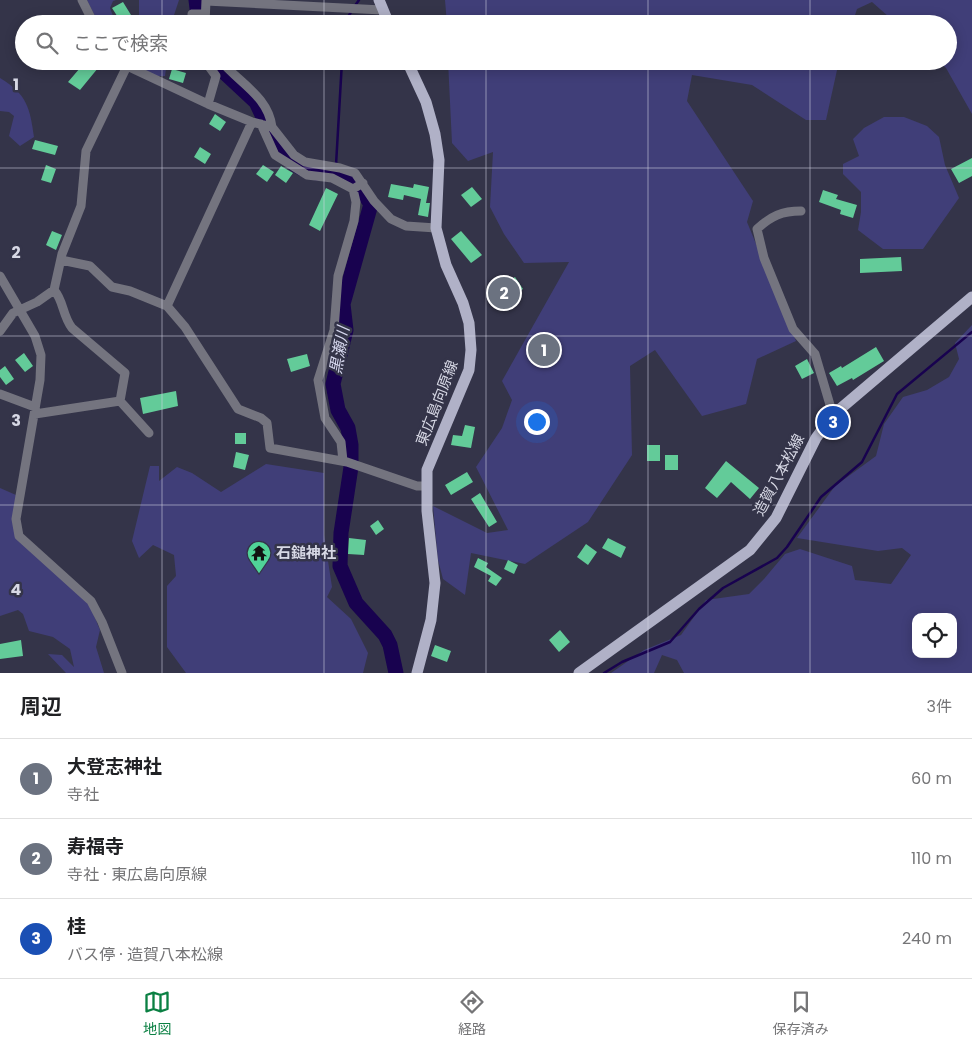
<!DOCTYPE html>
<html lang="ja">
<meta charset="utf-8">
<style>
body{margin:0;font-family:Poppins,"Noto Sans JP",sans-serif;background:#f6f6f6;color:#202124}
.controls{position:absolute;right:15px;bottom:15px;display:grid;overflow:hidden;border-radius:10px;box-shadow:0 2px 12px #0003}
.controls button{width:45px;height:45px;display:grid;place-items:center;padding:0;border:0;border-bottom:1px solid #e0e0e0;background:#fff;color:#202124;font:25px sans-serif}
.you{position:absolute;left:536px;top:421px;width:18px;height:18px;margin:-12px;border:4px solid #fff;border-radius:50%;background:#1a73e8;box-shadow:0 0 0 8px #1a73e833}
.badge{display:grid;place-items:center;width:32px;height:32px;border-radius:50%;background:#0b8043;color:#fff;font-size:16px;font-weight:700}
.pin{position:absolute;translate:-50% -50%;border:2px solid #fff;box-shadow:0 1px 5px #0006}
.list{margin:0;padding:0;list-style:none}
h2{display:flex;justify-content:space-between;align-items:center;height:65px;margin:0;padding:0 20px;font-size:21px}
h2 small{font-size:16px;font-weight:400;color:#757577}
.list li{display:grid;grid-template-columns:32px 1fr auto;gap:15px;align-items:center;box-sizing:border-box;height:80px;padding:0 20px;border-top:1px solid #e0e0e0}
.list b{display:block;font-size:19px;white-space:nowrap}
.list p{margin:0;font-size:16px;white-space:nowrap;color:#757577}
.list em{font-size:16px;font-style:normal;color:#757577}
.icon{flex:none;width:28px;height:28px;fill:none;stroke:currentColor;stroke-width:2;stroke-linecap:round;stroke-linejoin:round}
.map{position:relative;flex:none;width:972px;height:673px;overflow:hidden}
.search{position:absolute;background:#fff;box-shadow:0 2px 12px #0003;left:15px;right:15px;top:15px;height:55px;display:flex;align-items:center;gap:12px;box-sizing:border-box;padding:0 18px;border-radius:28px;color:#757577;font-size:19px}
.sheet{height:305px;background:#fff}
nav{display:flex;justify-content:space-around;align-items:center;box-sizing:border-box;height:70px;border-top:1px solid #e0e0e0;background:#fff;font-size:14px;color:#757577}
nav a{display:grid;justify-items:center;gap:2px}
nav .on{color:#0b8043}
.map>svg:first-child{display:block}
</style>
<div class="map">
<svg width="972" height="673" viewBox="0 0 972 673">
<rect width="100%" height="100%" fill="#343449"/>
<!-- green -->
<path fill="#403e78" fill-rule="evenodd" d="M87,0H116L113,1L110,8L116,24H99Z
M139,0H179L171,24H139Z
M445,0H972V114L946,68L939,61H948V24H897L872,2L857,9L852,24H447Z
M128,61H167L165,76H155Z
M448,61H839L826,120H806L752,85L692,75L687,101L753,201L747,222L796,341L757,359L746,404L702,416L655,350L630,366L632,455L588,522L525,564L471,553L465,595L443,579L438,560L433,506L487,533L508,530L476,467L502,428L512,400L502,381L569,262L524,263L504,234L490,207L493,152L468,161L452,143Z
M0,78C27,94 30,108 34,137L20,146L9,136L14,116L9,112L0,111Z
M884,117H904L927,126L939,137L945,165L959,198L923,249H883L858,230L861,212V192L843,174V164L859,156L853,139L864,128Z
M972,325V673H684L677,660L662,655L654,673H611L644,650L681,635L706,600L749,594L764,579L785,554L800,549L852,566L855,580L891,584L911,555L902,548L878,551L797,538L835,486L876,456L884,424L903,397L927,390L949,377L959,359L955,343ZM916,617H953V654H916Z
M266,464L324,473V535L332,587L327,597L351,619L368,653L363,673H186L167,647V586L176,576L174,555L153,545L139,558L132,541L150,466H159V481L177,467L192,473L221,492Z
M0,488L16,495L18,537L88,601L100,630L96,647L104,673H66L48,654L62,655L74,667L70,649L53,637L29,631L23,614L18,610L0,616Z"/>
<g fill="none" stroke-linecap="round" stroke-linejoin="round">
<!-- stream -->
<path stroke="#18024f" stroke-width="2.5" d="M354,7L359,0
M344,24L351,12
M336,165L342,61
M604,673L622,662L670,642L699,609L723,588L777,558L787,547L821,497L862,462L897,394L972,332"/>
<!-- river -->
<path stroke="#18024f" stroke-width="15" d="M196,0L199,24
M212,61L256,102L264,119
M270,131C279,152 292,169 317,173C329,174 344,174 354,182C361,187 366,197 371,204L343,304L346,330L333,384L338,410L348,428L351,445V467L341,533L340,566L356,603L385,635L390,645L396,673"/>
</g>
<!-- building -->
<path fill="#63cb99" d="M123,2L131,15L121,22L112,8Z
M86,61L98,68L80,90L68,82Z
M172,69L186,73L183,83L169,79Z
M215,114L226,122L220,131L209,124Z
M35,140L58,146L55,155L32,149Z
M200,147L211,154L205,164L194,157Z
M972,158V176L959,183L951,169Z
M46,165L56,169L51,183L41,180Z
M263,165L274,172L267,182L256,174Z
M281,166L293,173L286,183L275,175Z
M391,184L413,188L414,184L429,187L426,203H430L428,217L418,215L421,199L404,195L403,200L388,197Z
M472,187L482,199L471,207L461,195Z
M326,188L338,194L320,231L309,225Z
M823,190L838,195L836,199L857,205L853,218L840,214L841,210L819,202Z
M52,231L62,235L56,250L46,245Z
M461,231L482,255L471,263L451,239Z
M901,257L902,271L860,273V259Z
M515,277L523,289L505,301L497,288Z
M876,347L884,361L853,380L852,378L837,386L829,373L841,366L842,368Z
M24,353L33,366L25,372L15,360Z
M307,354L310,366L291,372L287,359Z
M807,359L814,373L802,379L795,366Z
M5,366L14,379L6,385L0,377V370Z
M176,391L178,406L143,414L140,398Z
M465,425L475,427L471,448L451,445L453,435L462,436Z
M235,433H246V444H235Z
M647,445H660V461H647Z
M236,452L249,455L245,470L233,467Z
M665,455H678V470H665Z
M726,461L759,488L750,499L731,482L717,498L705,488Z
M467,472L473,482L451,495L445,485Z
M480,493L497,522L489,527L471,499Z
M378,520L384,529L376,535L370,526Z
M349,538L366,540L364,555L348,554Z
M608,538L626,547L621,558L602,548Z
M586,544L597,552L588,565L577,557Z
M478,558L488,563L486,567L502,578L496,586L488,581L491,576L474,567Z
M508,560L518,565L514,574L504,569Z
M560,630L570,642L559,652L549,640Z
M21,640L23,656L0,659V644Z
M435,645L451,651L447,662L431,656Z"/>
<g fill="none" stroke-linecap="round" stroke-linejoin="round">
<!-- minor -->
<path stroke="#74747f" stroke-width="9" d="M82,0L94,24
M206,1L382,10
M194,24L192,14H204
M205,24L206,0
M124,61L127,66L208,104L252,122L272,127L294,155L305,162L340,168L355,173L374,201L391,219L406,226L436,228
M205,61L216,76L208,104
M221,61C239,83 268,96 272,127
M261,124L275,155L307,175L332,178L353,189
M801,211C782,211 771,216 757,229L764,258L793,329L815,354L833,415
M61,260L90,266L112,287L130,291L167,306L185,327L238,409L261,418L267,423L270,448L347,462L417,486H426
M0,276L35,336L41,355L40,380L16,519L19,536L91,601L102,622L122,673
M54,290C64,301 62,315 72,328L125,373L120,401
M167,306L252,122
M0,331L13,313L37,302L54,290L62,254L81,206L86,151L127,66
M0,394L35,407
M35,414L120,401L149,433
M343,461L341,442L325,418L318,380L334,330L338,276L354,221L356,202L353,189L363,183"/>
<!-- major -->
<path stroke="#b0b1c7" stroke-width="11" d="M379,0L389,24
M407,61L426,102L435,134L439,160L436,228L446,265L463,303L469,323L471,350L469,370L427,470V511L435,583L431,620L417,673
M579,673L750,550L776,518L816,438L833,415L972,297"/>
</g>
<!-- grid -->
<path fill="none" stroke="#d7d8e5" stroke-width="1" stroke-opacity="0.55" d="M162,0V24M324,0V24M486,0V24M648,0V24M810,0V24M162,61V673M324,61V673M486,61V673M648,61V673M810,61V673M0,168H972M0,336H972M0,505H972"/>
<!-- icons -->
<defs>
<g id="temple-pin" transform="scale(1.25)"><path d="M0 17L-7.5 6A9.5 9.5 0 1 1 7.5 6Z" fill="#50d398" stroke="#343449"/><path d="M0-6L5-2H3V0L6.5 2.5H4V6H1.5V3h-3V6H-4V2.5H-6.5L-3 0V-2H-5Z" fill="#111"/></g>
</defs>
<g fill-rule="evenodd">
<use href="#temple-pin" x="259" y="553"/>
</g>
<g text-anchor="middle" stroke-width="5" stroke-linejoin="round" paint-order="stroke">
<!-- street labels -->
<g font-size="15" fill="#d7d8e5" stroke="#343449">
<text transform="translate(437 403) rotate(-69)" y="5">東広島向原線</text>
<text transform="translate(779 475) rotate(-62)" y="5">造賀八本松線</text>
</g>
<!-- poi labels -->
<g font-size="15" font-weight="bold" fill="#d7d8e5" stroke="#343449" text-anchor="start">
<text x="276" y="558">石鎚神社</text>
</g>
<!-- water labels -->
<g font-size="16" font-style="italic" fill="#d6d7ee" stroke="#343449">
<text transform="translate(339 350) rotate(-80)" y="6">黒瀬川</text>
</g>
</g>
<g font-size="16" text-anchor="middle" font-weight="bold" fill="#d7d8e5" stroke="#343449" stroke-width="5" stroke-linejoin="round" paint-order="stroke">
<text x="16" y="90">1</text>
<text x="16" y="258">2</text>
<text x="16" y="426">3</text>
<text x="16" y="595">4</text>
</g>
</svg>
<div class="controls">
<button><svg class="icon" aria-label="locate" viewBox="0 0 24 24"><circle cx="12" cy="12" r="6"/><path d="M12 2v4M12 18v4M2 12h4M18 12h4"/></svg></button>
</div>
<div class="you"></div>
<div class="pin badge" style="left:544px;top:350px;background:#6b7280">1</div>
<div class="pin badge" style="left:504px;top:293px;background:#6b7280">2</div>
<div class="pin badge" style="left:833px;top:422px;background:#1a4fb4">3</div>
<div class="search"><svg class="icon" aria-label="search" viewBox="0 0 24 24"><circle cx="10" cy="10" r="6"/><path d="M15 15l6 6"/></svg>ここで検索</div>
</div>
<section class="sheet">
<h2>周辺<small>3件</small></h2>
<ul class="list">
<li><span class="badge" style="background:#6b7280">1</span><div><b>大登志神社</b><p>寺社</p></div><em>60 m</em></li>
<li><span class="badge" style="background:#6b7280">2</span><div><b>寿福寺</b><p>寺社 · 東広島向原線</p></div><em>110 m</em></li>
<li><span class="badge" style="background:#1a4fb4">3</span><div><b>桂</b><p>バス停 · 造賀八本松線</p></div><em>240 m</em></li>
</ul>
</section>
<nav>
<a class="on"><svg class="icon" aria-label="map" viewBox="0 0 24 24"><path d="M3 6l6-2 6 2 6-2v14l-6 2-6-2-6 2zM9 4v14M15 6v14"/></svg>地図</a>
<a><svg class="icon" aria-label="directions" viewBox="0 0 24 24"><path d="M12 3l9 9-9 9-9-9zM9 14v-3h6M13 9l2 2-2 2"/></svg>経路</a>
<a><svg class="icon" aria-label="saved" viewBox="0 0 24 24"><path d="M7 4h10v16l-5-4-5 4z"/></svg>保存済み</a>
</nav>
